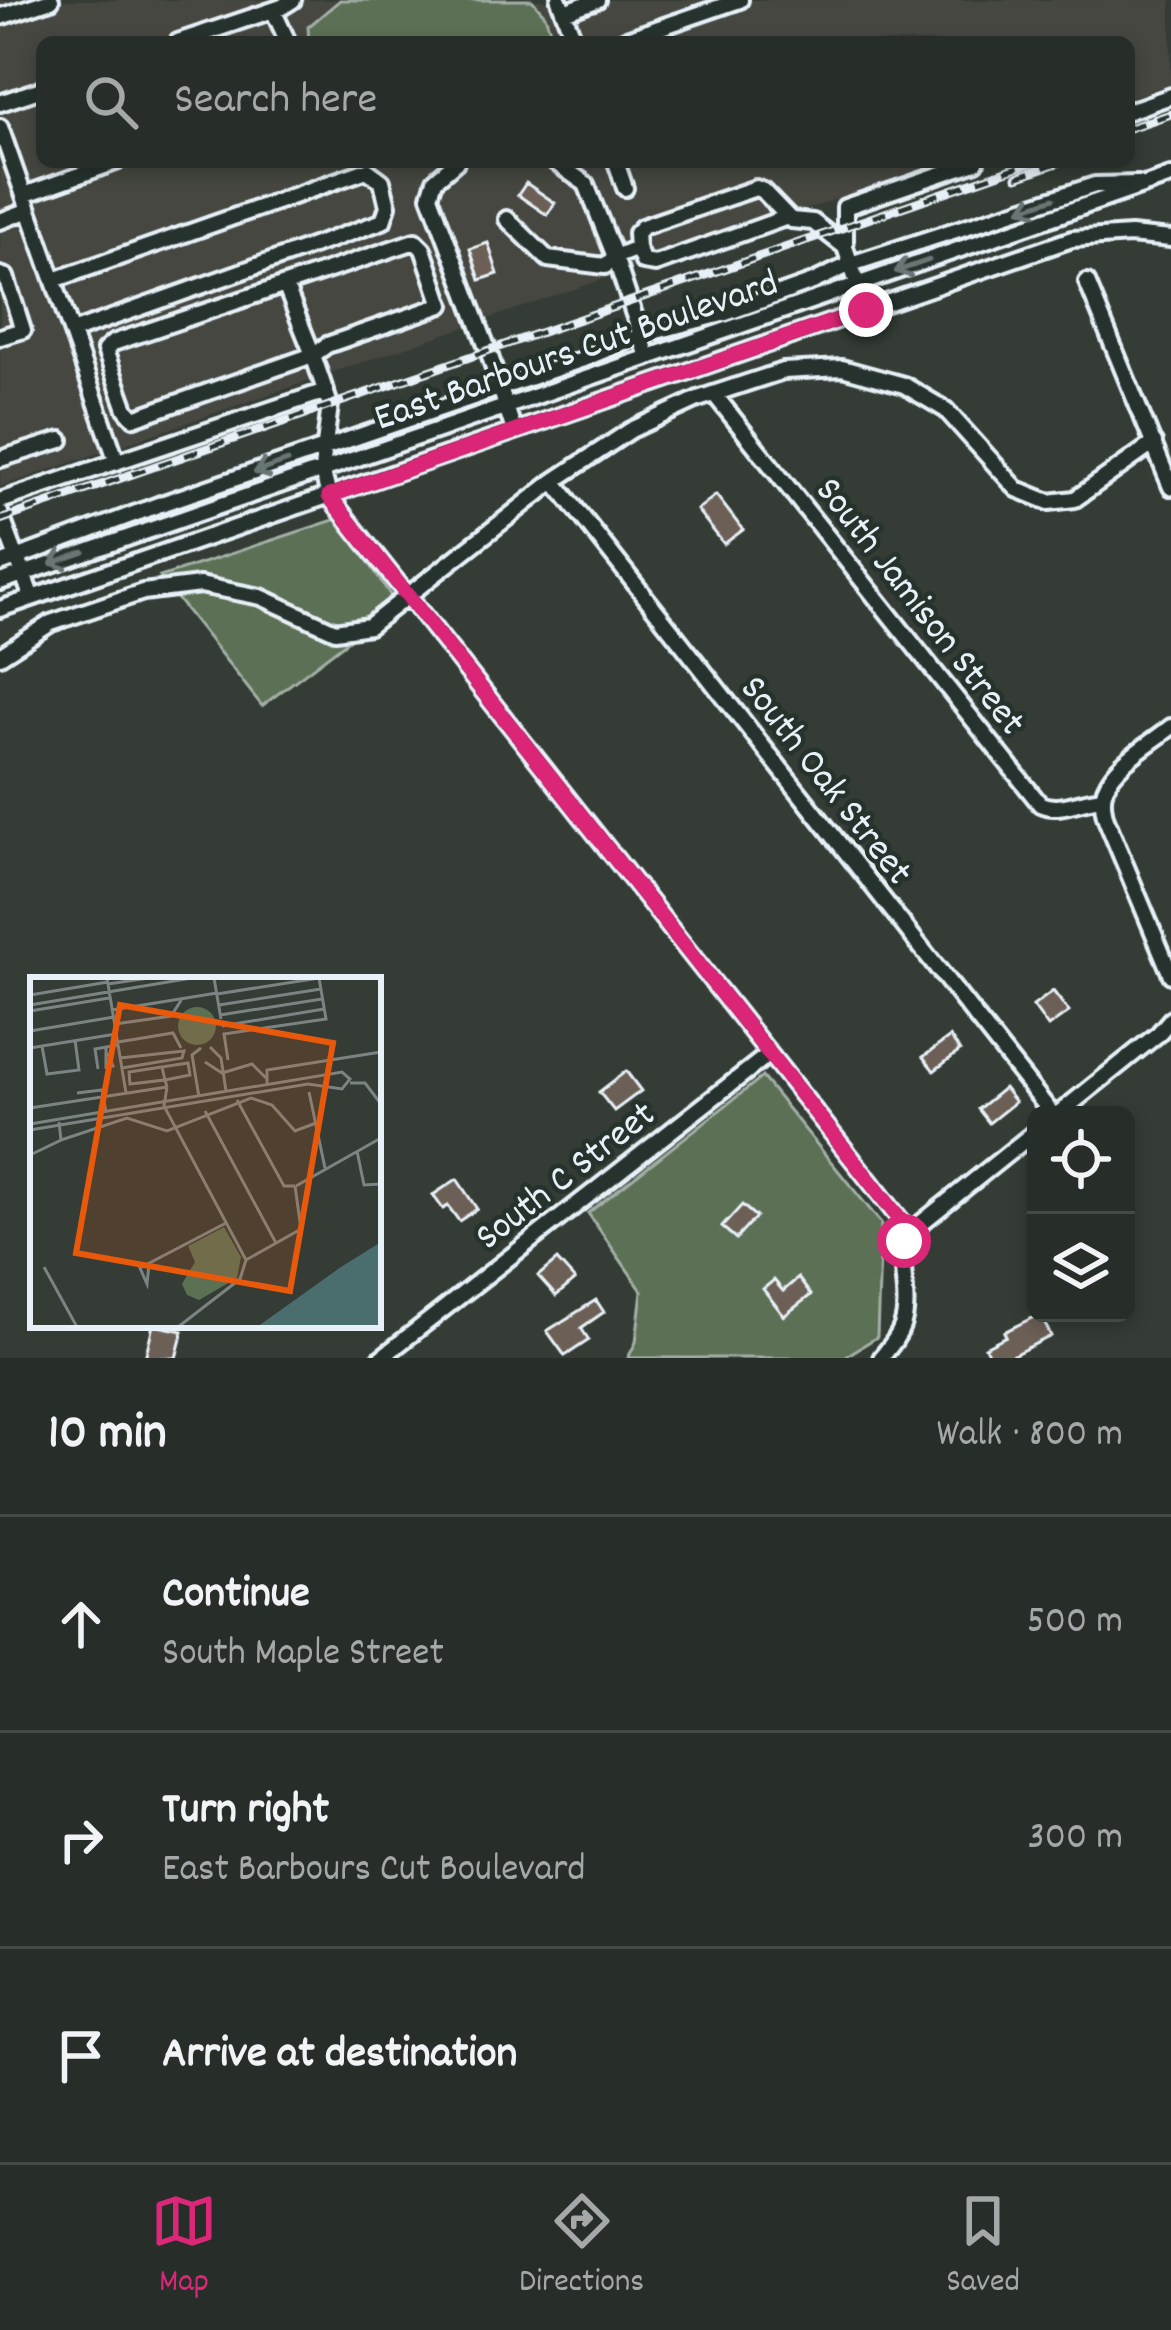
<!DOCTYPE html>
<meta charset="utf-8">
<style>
body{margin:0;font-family:Dekko,sans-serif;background:#2f3530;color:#f1f3f6}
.controls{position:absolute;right:36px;bottom:36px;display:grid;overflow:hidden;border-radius:18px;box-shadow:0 6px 18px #0003}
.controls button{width:108px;height:108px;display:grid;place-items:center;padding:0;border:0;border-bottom:3px solid #434945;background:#272d28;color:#f1f3f6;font:60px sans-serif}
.stop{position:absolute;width:36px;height:36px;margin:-27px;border:9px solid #db2777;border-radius:50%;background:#fff}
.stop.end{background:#db2777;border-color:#fff;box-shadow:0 3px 12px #0008}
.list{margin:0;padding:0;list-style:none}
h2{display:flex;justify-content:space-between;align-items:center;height:156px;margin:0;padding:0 48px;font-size:51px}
h2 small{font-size:39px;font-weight:400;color:#a4a8a8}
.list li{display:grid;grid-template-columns:78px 1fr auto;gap:36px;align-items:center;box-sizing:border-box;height:216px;padding:0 48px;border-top:3px solid #434945}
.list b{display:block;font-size:45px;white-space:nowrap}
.list p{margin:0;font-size:39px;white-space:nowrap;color:#a4a8a8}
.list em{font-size:39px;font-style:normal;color:#a4a8a8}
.icon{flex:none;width:66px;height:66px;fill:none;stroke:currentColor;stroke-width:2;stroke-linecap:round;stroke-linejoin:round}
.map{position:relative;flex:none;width:1171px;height:1358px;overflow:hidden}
.search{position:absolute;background:#272d28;box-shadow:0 6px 18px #0003;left:36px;right:36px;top:36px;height:132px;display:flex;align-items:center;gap:30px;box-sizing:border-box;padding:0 42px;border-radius:18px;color:#a4a8a8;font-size:45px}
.sheet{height:804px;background:#272d28}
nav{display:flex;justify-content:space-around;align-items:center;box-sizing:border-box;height:168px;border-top:3px solid #434945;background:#272d28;font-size:33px;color:#a4a8a8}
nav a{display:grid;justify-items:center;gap:6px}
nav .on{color:#db2777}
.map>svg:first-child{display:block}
</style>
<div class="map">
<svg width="1171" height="1358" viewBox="0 0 1171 1358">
<rect width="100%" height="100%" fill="#343c35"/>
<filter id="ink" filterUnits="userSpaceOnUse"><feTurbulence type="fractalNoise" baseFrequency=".00833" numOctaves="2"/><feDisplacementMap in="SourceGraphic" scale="24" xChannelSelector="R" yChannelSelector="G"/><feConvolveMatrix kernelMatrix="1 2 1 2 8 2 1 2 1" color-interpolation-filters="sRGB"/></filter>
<g filter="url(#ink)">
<!-- built -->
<path fill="#45473f" d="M0,0H1171V84L1129,98V42H42V162H944L0,487Z"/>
<!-- green -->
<path fill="#5c7054" stroke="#a2b0a6" stroke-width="3" d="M340,0H532L545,15L554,42H309L308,27Z
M340,518L396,604L262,706L160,577Z
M762,1077L881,1223L877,1337L843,1358H628L636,1342L642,1291L588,1213Z"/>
<!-- building -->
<path fill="#6c6057" stroke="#e8f1f8" stroke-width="3" d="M526,183L555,203L547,215L518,195Z
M488,243L498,274L480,280L470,249Z
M716,495L743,530L724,544L697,510Z
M1053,991L1069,1012L1048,1027L1033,1006Z
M950,1037L960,1051L934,1071L923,1057Z
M626,1071L641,1091L614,1111L599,1092Z
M1004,1088L1015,1102L989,1123L978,1109Z
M457,1179L477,1209L459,1221L448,1206L443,1209L433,1195Z
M742,1205L756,1217L736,1239L722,1227Z
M557,1260L575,1280L556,1296L538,1276Z
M798,1278L811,1295L784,1316L763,1289L774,1280L783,1291Z
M596,1300L604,1312L581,1328L589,1340L565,1356L547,1331Z
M1040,1314L1051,1336L1007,1358H990L985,1347L1006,1336L1004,1332Z
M153,1325L183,1331L176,1358H145Z"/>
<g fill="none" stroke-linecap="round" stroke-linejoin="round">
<!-- minor casing -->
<g stroke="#e8f1f8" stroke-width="22">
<path id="minor" d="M559,0L575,42
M273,10L288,42
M564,12L597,0
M0,17L51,0
M178,42L282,7L293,0
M618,42L740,0
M0,103L42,89
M1129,111L1171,96
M0,127L117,462
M456,162L435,180L430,196L488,350L514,431
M555,162L586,184L615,257L648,357
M616,162L625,188
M24,195L116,162
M507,219L548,259L605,266L615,257L637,248L636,233L642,227L756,188L763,191L791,220L813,222L845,247
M0,221L29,210
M637,248L643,262L655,264L788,217
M0,275L6,277L23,330L0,337
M54,280L367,170L382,181L388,206L383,221L72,332
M1087,282L1171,487
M285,285L313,355L327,345L442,305L423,249L415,241L113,343L105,350L126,409L134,418L313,355L330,405L322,469L329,496L910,1232
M866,310L845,247V207L976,162
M714,394L1040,804C1060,813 1082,799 1103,798
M0,459L61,440
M554,481L1053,1115
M0,501L326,391
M0,513L32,598
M0,564L158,505L581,360L641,335L726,313L813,282L851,264L1095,185L1139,184
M0,582L1171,176
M0,609L1072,239L1130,235L1171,239
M0,656L51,623L143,592L200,585L261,597L335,631L369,626L554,481L631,430L698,399L783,371L842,368L904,385L946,410L1017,489L1049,502L1075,499L1154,443
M1171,727C1150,744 1115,763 1105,789C1101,799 1103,809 1106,819L1171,975
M1057,1115L1158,1034L1171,1019
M381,1358L769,1054
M881,1358C889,1348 898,1338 902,1326C913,1294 893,1262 910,1232L1036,1131"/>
</g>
<!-- minor -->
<use href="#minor" stroke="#26332d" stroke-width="14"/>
<!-- rail casing -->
<g stroke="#e8f1f8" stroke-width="9">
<path id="rail" d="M1129,128L1171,114
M1017,177L1060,162
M0,520L1032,162"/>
</g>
<!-- rail -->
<use href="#rail" stroke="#26332d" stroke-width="4.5" stroke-dasharray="14" stroke-linecap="butt"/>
</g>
<!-- one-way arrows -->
<defs><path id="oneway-shaft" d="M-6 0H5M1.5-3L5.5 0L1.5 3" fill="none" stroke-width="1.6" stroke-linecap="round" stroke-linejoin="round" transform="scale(3)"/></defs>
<g stroke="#6a7674">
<use href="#oneway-shaft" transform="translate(1037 204) rotate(161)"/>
<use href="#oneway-shaft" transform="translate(912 266) rotate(161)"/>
<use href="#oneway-shaft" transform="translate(271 467) rotate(161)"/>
<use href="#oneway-shaft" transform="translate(67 558) rotate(161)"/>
</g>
</g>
<g fill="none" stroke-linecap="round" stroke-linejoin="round" filter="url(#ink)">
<!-- route -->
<path stroke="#db2777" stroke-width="15" d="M866,310L329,496L910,1232L904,1241"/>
</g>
<g text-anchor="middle" stroke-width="9" stroke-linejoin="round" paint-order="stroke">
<!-- street labels -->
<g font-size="39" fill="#e8f1f8" stroke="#26332d">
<text transform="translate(575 347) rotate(-19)" y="14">East Barbours Cut Boulevard</text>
<text transform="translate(923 604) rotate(52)" y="14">South Jamison Street</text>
<text transform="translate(829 778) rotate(52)" y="14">South Oak Street</text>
<text transform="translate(563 1173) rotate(-38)" y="14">South C Street</text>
</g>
</g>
<!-- overview -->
<g transform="translate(30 977)">
<rect width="351" height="351" fill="#343c35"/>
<path d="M148 49a19 19 0 1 1 38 0a19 19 0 1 1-38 0ZM194,250L211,280L207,301L169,323L157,318L152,307L165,285L158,269Z" fill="#5c7054"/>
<path d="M351,265V350H227L311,290Z" fill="#4a6e6e"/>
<path fill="none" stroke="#7c8483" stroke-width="3" d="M77,1L96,116M184,1L191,42M78,7L119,1M187,17L289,1M0,18L78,5M0,28L162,1M189,28L291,12M82,33L187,16M0,34L79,21M190,38L292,22M85,47L141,39L152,22M192,49L294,32M0,54L84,40M88,65L143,56L151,71M12,69L17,97L49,93L45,63M76,70V90L83,89L78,76M180,70L191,81L196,114M0,71L86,57M90,81L154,74L152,81L92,91M198,83L194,57L296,42L289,1M175,85L192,96L222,87L236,101M132,90L135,103L160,98L158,86L99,95L100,107L135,103L137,110M68,92L65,72L88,68M320,106H335L351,127M237,109V93L351,75M137,110L134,129L216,283M279,115L295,191M47,116L72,113L76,135M169,120L162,78L171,71M207,123L254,209H265M0,131L137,110M175,134L246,266M0,147L312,95L320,102L312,112L278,107L0,153M31,163L97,141L137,154L221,121L242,128L265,154L286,146M327,174L334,208L351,207M0,178L31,163L29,145M266,209L351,161M119,287L117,307L110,291L196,246M14,290L47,350M148,350L210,302L216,283L271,252L265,209"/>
<path fill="#e8590c" fill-opacity="0.15" stroke="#e8590c" stroke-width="6" d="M90,28L303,66L260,314L46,276Z"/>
<rect width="351" height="351" fill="none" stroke="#e8f1f8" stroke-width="6"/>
</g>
</svg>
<div class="controls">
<button><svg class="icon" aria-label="locate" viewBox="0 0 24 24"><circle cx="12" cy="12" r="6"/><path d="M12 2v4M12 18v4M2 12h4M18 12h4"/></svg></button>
<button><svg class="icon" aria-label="layers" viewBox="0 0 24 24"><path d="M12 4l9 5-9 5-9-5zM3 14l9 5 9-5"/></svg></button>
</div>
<div class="stop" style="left:904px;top:1241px"></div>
<div class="stop end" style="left:866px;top:310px"></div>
<div class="search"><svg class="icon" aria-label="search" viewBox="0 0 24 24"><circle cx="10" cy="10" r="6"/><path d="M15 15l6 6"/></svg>Search here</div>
</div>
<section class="sheet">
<h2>10 min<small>Walk · 800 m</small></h2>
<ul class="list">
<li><svg class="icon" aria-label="ahead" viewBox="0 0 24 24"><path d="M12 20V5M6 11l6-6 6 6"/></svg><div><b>Continue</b><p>South Maple Street</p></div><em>500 m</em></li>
<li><svg class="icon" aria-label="right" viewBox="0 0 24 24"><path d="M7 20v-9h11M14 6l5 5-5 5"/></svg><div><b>Turn right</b><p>East Barbours Cut Boulevard</p></div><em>300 m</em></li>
<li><svg class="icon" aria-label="arrive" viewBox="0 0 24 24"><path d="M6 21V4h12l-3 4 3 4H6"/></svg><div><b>Arrive at destination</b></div></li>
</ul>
</section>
<nav>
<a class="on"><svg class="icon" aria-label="map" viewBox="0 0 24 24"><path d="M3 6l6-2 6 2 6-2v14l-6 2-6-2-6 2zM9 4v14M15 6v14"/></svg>Map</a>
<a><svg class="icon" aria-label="directions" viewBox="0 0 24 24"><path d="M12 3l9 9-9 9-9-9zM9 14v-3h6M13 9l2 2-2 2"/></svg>Directions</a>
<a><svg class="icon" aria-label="saved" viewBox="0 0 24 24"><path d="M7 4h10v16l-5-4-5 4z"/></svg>Saved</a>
</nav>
